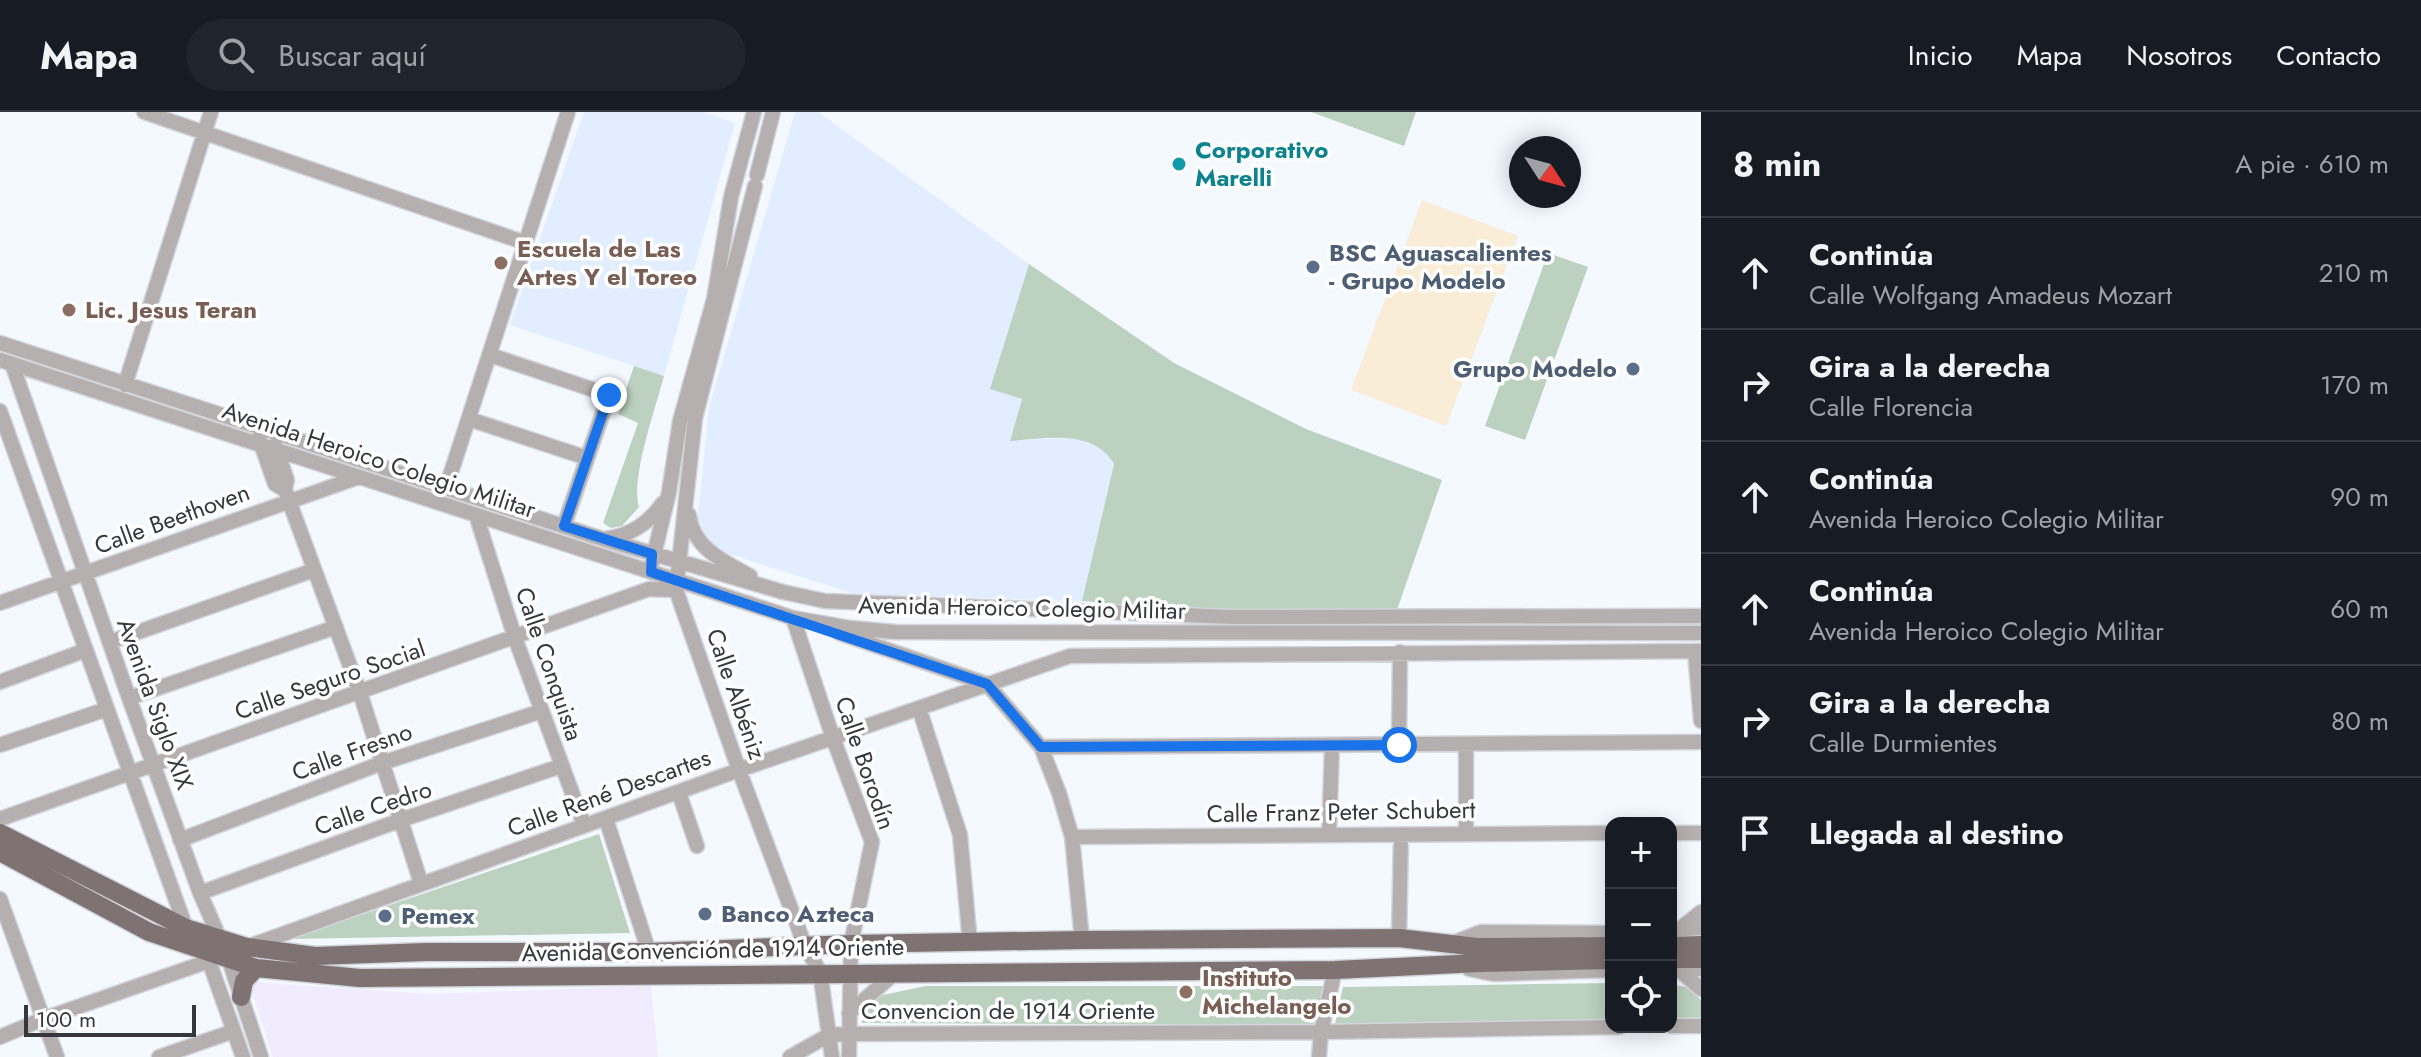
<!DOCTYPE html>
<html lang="es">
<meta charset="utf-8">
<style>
body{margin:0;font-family:Jost,sans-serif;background:#20242c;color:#f1f3f6}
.controls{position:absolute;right:24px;bottom:24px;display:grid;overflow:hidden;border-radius:16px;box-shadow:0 4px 20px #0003}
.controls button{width:72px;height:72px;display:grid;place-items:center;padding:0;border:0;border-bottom:2px solid #363941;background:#171b24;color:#f1f3f6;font:40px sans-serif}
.compass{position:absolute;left:1509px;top:24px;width:72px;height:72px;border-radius:50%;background:#171b24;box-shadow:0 4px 20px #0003;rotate:126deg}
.scale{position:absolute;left:24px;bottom:20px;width:172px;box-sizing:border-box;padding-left:8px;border:4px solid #35373c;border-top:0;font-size:22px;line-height:28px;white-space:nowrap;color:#35373c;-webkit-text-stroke:6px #fff;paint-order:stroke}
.stop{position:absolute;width:24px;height:24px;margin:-18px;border:6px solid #1a73e8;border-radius:50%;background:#fff}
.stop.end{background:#1a73e8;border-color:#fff;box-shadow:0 2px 8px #0008}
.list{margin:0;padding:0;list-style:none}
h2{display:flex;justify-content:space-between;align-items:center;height:104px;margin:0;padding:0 32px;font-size:34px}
h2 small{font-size:26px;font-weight:400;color:#9ea1a6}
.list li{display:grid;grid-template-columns:52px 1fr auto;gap:24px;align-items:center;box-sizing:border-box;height:112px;padding:0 32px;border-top:2px solid #363941}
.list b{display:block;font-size:30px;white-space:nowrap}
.list p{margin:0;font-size:26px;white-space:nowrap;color:#9ea1a6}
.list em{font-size:26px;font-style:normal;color:#9ea1a6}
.icon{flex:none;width:44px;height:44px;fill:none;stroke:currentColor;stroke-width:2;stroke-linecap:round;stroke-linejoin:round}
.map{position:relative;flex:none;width:1701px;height:945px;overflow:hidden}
header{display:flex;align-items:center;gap:48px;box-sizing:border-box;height:112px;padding:0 40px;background:#171b24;border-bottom:2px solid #363941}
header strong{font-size:38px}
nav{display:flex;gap:44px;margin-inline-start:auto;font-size:28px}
.search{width:560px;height:72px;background:#20242c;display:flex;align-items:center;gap:20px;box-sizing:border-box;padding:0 28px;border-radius:44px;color:#9ea1a6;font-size:30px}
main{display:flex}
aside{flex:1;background:#171b24}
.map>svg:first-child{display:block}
</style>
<header>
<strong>Mapa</strong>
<div class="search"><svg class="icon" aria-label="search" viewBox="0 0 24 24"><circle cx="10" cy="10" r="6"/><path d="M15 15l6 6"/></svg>Buscar aquí</div>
<nav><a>Inicio</a><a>Mapa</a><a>Nosotros</a><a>Contacto</a></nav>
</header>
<main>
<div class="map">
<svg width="1701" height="945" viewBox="0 0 1701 945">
<rect width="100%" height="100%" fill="#f4f8ff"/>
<!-- commercial -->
<path fill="#f0ebfd" d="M249,870L429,882L651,874L658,945H273Z"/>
<!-- industrial -->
<path fill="#f9edd8" d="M1422,88L1518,124L1446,314L1351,278Z"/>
<!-- built -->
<path fill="#e2eeff" d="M584,0H703L735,11L664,264L510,213Z
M795,0H818L1029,152L990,277L1022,286L1010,328L1076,326L1100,336L1108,342L1114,352L1082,489L855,482L720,439L712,434L697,414L709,296Z"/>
<!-- green -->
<path fill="#bcd1bf" d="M1311,0H1416L1404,34Z
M1548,141L1588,155L1525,328L1485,314Z
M1029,152L1174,251L1306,317L1442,368L1397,498L1201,499L1082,489L1114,352C1093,316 1044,327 1010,329L1022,287L990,277Z
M634,254L664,264C656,295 630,367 639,395L622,414L611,416L603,411L638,311L618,302Z
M599,722L630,821L290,827Z
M1611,871V909L1335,912L1343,875Z
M1671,872L1686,875L1701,888V908H1671Z
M926,874H1324L1314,913L862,911L863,898L878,884Z"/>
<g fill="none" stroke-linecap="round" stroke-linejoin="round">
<!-- minor casing -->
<g stroke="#d2d5dc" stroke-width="17">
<path id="minor" d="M144,0L526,131
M757,63L773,0
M755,74L695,306L676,478L739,658L805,834L820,860L832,945
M0,231L603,427L783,480L825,489L1233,505L1701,504
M490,243L609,283L564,414
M0,248L793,506L850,516L895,520L1701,521
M12,252L129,586L200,781L229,848L261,945
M125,273L211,0
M0,299L186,816L209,849L243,945
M469,307L587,346
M259,326L275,372L285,378
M275,333L287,368L285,378L360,581L421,771
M446,376L568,0
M476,403L515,526L584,713
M689,403C693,436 723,449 750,464
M605,427C631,423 648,412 663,391
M652,451L669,380L680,309L714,187L731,85L754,0
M0,491L359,365
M793,506L833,626L872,730L851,832L849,945
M839,521L987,572L1041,635L1059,681L1072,725L1082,828
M110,530L314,458
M1695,539L1701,609
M0,570L86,538
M129,586L336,515
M919,596L960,723L970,831
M0,633L107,597
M1399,633L1400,540
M1041,635L1701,630
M679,681L697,734
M0,707L649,477L676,478
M606,707L649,840
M1466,720V632
M1671,721H1701
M1329,722L1332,634
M1072,725L1611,721
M180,728L382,651L542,599
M200,781L401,708L561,654
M0,787L57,945
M1680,817L1701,800
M1671,818L1701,816
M1399,826L1401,723
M1453,831L1481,820L1611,821
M247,835L739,658L1070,544L1701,539
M1675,856L1701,857
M1677,856L1701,877
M1469,857L1493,862L1611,858
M849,901L895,861
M1671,914H1701
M0,925L43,907L209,849
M159,945L234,919
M790,945L829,923L848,922L1321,920L1619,915
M1319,945L1321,920L1335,858"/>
</g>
<!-- major casing -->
<g stroke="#d2d5dc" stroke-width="21">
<path id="major" d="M0,721L186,816L247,835L315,844L426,840H649L851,832L1082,828L1399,826L1477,835L1611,834
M0,740L149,820L256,856L360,866L1335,858L1479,851L1611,848
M1671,834L1701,833
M1671,847H1701
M241,885L244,869L256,856"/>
</g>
<!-- minor -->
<use href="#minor" stroke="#b6afaf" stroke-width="14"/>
<!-- major -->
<use href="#major" stroke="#7e7372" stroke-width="18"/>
</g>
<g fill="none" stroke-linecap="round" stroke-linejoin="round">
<!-- route -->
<path stroke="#1a73e8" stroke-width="10" d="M609,283L564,414L652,442L651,460L987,572L1041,635L1399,633"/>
</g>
<!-- markers -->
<circle fill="#0f9aa8" stroke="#fff" stroke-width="3" cx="1179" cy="52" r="8"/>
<g fill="#8d6e63" stroke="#fff" stroke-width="3">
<circle cx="501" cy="151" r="8"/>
<circle cx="69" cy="198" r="8"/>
<circle cx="1186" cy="880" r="8"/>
</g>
<g fill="#5c6f8a" stroke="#fff" stroke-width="3">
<circle cx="1313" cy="155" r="8"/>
<circle cx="1633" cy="257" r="8"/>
<circle cx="705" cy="802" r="8"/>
<circle cx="385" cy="804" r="8"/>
</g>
<g text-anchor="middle" stroke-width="7" stroke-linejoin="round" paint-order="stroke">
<!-- culture labels -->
<g font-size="24" font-weight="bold" fill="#0d838f" stroke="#fff" text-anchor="start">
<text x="1195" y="46">Corporativo<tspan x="1195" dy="28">Marelli</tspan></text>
</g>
<!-- education labels -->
<g font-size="24" font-weight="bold" fill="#785e54" stroke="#fff" text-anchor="start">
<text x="517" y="145">Escuela de Las<tspan x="517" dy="28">Artes Y el Toreo</tspan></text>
<text x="85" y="206">Lic. Jesus Teran</text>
<text x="1202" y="874">Instituto<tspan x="1202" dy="28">Michelangelo</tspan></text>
</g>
<!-- service labels -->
<g font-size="24" font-weight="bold" fill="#4e5e75" stroke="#fff" text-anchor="start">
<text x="1329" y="149">BSC Aguascalientes<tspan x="1329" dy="28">- Grupo Modelo</tspan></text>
<text x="1617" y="265" text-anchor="end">Grupo Modelo</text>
<text x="721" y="810">Banco Azteca</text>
<text x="401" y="812">Pemex</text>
</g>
<!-- street labels -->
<g font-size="24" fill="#35373c" stroke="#fff">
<text transform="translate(379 348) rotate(18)" y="8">Avenida Heroico Colegio Militar</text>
<text transform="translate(172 407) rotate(-20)" y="8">Calle Beethoven</text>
<text transform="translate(1022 496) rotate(1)" y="8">Avenida Heroico Colegio Militar</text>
<text transform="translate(549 552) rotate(71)" y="8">Calle Conquista</text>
<text transform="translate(330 568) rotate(-19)" y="8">Calle Seguro Social</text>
<text transform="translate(736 582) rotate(71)" y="8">Calle Albéniz</text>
<text transform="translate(155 592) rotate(70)" y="8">Avenida Siglo XIX</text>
<text transform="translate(352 640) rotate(-20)" y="8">Calle Fresno</text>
<text transform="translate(865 651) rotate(71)" y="8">Calle Borodín</text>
<text transform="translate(609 681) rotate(-20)" y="8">Calle René Descartes</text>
<text transform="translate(373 696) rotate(-19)" y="8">Calle Cedro</text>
<text transform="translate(1341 700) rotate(-1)" y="8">Calle Franz Peter Schubert</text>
<text transform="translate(713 838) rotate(-1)" y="8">Avenida Convención de 1914 Oriente</text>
<text x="1008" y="907">Convencion de 1914 Oriente</text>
</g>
</g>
</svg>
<div class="controls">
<button>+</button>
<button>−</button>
<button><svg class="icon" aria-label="locate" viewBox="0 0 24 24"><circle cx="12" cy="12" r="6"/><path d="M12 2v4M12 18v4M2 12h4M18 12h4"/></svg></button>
</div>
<svg class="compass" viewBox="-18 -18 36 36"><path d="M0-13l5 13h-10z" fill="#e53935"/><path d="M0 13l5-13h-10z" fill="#9ea1a6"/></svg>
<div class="scale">100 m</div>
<div class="stop" style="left:1399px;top:633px"></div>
<div class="stop end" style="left:609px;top:283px"></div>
</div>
<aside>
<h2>8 min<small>A pie · 610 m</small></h2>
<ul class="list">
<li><svg class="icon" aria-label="ahead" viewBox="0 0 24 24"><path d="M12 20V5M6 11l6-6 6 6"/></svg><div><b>Continúa</b><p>Calle Wolfgang Amadeus Mozart</p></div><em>210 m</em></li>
<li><svg class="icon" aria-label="right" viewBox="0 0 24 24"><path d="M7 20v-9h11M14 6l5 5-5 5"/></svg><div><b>Gira a la derecha</b><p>Calle Florencia</p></div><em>170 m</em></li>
<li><svg class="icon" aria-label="ahead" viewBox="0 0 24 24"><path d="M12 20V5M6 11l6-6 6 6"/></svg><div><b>Continúa</b><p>Avenida Heroico Colegio Militar</p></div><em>90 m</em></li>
<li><svg class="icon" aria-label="ahead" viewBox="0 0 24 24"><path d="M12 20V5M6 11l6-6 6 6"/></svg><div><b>Continúa</b><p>Avenida Heroico Colegio Militar</p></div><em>60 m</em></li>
<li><svg class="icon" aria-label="right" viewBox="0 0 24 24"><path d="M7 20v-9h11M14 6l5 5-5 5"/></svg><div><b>Gira a la derecha</b><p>Calle Durmientes</p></div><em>80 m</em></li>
<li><svg class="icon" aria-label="arrive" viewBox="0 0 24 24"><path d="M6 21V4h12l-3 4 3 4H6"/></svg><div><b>Llegada al destino</b></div></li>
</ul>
</aside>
</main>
